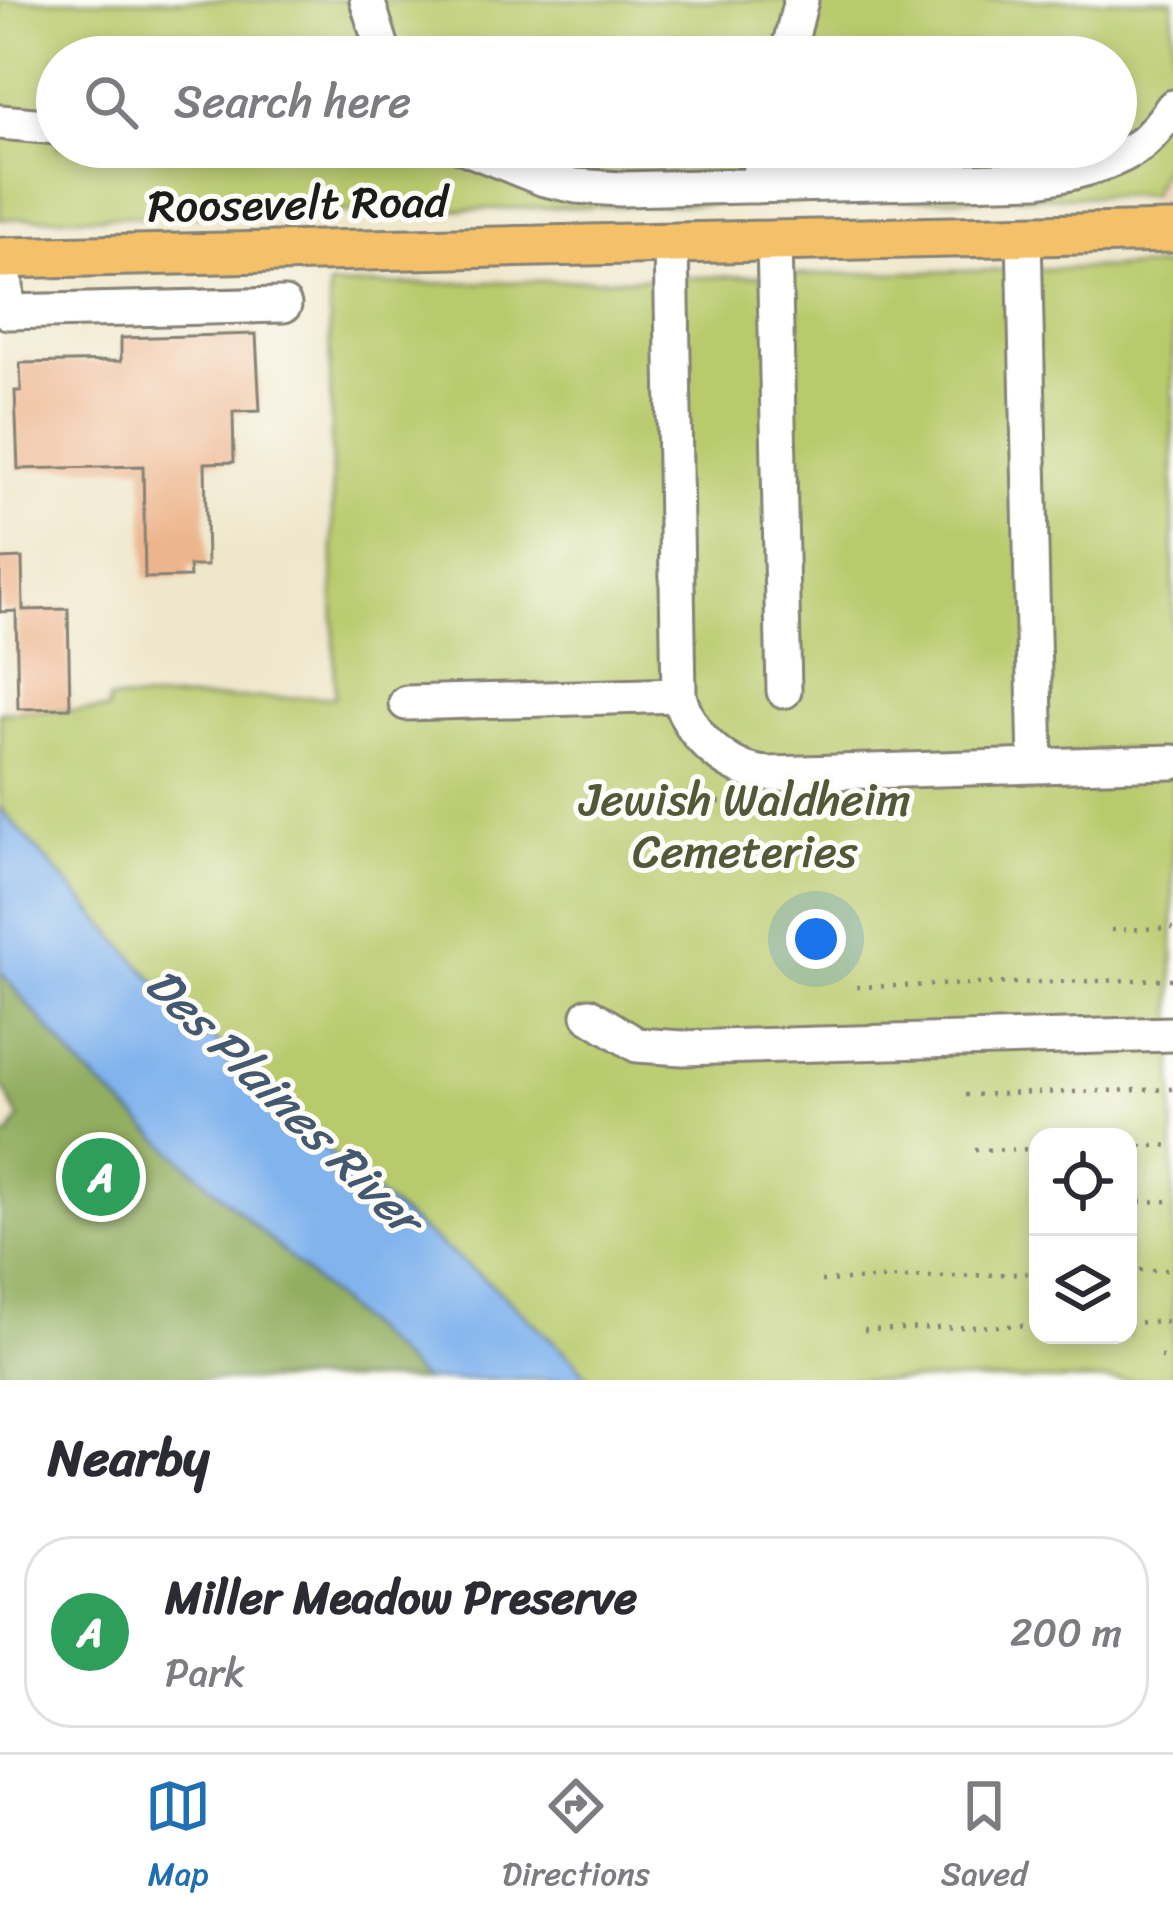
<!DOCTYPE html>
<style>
body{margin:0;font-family:Sriracha,sans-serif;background:#f2f2f3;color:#2b2b33}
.controls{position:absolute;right:36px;bottom:36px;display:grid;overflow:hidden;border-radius:24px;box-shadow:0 6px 18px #0003}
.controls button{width:108px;height:108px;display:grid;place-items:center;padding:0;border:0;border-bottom:3px solid #e1e1e2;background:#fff;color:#2b2b33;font:60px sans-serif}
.you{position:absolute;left:816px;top:939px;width:42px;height:42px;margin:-30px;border:9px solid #fff;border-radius:50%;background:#1a73e8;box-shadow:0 0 0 18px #1a73e833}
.badge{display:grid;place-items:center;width:78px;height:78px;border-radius:50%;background:#1f6fb2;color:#fff;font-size:39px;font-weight:700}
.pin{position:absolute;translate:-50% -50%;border:6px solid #fff;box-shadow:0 3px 12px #0006}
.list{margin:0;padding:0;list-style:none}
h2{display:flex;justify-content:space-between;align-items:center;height:156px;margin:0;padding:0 48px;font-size:51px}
h2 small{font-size:39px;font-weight:400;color:#7c7c81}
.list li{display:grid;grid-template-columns:78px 1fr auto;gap:36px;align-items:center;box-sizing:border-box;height:192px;margin:0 24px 24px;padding:0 24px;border:3px solid #e1e1e2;border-radius:48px}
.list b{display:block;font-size:45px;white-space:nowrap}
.list p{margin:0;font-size:39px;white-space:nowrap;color:#7c7c81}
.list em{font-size:39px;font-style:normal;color:#7c7c81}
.icon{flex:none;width:66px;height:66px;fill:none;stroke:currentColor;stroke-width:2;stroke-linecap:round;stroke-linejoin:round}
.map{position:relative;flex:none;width:1173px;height:1380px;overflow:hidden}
.search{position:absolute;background:#fff;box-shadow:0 6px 18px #0003;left:36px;right:36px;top:36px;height:132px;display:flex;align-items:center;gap:30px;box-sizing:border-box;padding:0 42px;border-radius:66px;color:#7c7c81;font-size:45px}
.sheet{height:372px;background:#fff}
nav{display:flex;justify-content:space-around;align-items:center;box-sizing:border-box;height:168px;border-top:3px solid #e1e1e2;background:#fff;font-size:33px;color:#7c7c81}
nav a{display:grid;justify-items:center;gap:6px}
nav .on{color:#1f6fb2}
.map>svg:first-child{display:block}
</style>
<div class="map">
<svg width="1173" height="1380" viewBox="0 0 1173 1380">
<rect width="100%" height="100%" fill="#fdfcf7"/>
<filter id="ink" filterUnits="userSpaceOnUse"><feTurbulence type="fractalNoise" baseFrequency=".00833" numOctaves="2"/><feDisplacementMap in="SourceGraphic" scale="24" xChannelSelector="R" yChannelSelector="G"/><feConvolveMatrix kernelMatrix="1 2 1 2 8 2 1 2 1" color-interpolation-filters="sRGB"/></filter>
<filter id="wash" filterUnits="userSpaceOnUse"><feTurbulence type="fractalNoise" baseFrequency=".004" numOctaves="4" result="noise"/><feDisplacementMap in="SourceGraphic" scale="48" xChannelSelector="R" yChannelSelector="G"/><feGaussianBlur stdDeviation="2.7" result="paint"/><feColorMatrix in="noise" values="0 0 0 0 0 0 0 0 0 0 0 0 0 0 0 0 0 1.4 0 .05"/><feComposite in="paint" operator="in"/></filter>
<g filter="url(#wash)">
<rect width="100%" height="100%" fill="#efe7cb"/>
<!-- built -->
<path fill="#eed7bb" d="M1173,144V204H1151V195Z"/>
<!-- green -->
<path fill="#b9ca6d" stroke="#6a7344" stroke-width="3" fill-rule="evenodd" d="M0,0H1173V144L1151,195L0,219ZM57,57H1116V147H57Z
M1173,266V1380H590L573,1359L493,1286L358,1180L152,978L0,808V712L108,710L109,700L335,697L329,286ZM1038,1137H1128V1335H1038Z"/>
<!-- forest -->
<path fill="#92ae60" stroke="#57653e" stroke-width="3" d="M0,971L81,1067L423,1380H0V1135L9,1136L19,1118L0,1082Z"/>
<!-- water -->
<path fill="#81b3ed" stroke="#4e6884" stroke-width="3" d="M0,808L152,978L358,1180L493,1286L573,1359L590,1380H423L81,1067L0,971Z"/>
<g id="blocks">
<!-- building -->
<path fill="#edb58d" d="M256,334L260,411L233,412L234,462L205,463L207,566H189L190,577L145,578L143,466L18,469L15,391H21L20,363L121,361V338Z
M22,558L23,610L68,609L70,708L18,709L16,611L0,612V559Z"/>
</g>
</g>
<g filter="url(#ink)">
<use href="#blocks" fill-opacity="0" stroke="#868274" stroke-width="3"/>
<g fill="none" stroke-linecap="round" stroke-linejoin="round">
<!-- minor casing -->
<g stroke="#868274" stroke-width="39">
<path id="minor" d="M367,0L385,57
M787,57L801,0
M0,122L57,127
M464,147L544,179L576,186L620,189L1038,179C1070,174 1114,164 1141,144C1153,135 1164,119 1173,107
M756,186L765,147
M1024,235L1036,766
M774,241L784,691
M671,243L679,695C688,735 728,772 769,774L1173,762
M4,258L8,312L284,305
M406,703L679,695
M589,1015L637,1045L683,1048L1173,1034"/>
</g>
<!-- major casing -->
<g stroke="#868274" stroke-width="45">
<path id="major" d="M0,258L1173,232"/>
</g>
<!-- path -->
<path stroke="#868274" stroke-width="4.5" stroke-dasharray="3 9" stroke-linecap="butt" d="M718,802L747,801
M1111,930L1173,928
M857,987L1173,979
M965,1095L1173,1089
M1128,1147L1173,1145
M975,1150L1038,1149
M1128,1202L1173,1201
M1128,1270H1173
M821,1281L1038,1273
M1128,1323L1173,1321
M864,1330L1038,1325
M1160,1357H1173"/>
<!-- minor -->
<use href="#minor" stroke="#fff" stroke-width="33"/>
<!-- major -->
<use href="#major" stroke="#f4c16a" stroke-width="39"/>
</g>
</g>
<g text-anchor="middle" stroke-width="10" stroke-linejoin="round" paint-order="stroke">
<!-- street labels -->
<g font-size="45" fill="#1c1c1c" stroke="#fdfcf7">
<text transform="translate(298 203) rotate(-1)" y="16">Roosevelt Road</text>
</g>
<!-- park labels -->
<g font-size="45" fill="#535938" stroke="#fdfcf7">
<text x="745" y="815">Jewish Waldheim<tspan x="745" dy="52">Cemeteries</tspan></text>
</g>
<!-- water labels -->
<g font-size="48" font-style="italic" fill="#445870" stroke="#fdfcf7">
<text transform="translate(284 1100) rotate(44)" y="17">Des Plaines River</text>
</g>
</g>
</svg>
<div class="controls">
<button><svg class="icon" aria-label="locate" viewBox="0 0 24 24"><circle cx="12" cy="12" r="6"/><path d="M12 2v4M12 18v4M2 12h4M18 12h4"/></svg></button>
<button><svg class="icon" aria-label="layers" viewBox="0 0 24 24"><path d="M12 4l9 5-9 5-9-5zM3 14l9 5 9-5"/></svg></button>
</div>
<div class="you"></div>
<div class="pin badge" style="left:101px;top:1177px;background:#2e9e5b">A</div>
<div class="search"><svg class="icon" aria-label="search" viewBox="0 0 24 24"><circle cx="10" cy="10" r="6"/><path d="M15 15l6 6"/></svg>Search here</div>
</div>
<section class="sheet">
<h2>Nearby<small></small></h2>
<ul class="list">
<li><span class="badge" style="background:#2e9e5b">A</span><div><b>Miller Meadow Preserve</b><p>Park</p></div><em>200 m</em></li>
</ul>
</section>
<nav>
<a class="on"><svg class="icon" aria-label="map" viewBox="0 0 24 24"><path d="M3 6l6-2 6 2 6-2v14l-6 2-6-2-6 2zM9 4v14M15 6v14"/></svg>Map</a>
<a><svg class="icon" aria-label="directions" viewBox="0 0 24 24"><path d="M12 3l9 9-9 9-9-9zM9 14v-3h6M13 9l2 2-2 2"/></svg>Directions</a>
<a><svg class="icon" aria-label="saved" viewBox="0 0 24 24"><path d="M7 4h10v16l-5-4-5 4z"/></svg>Saved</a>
</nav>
